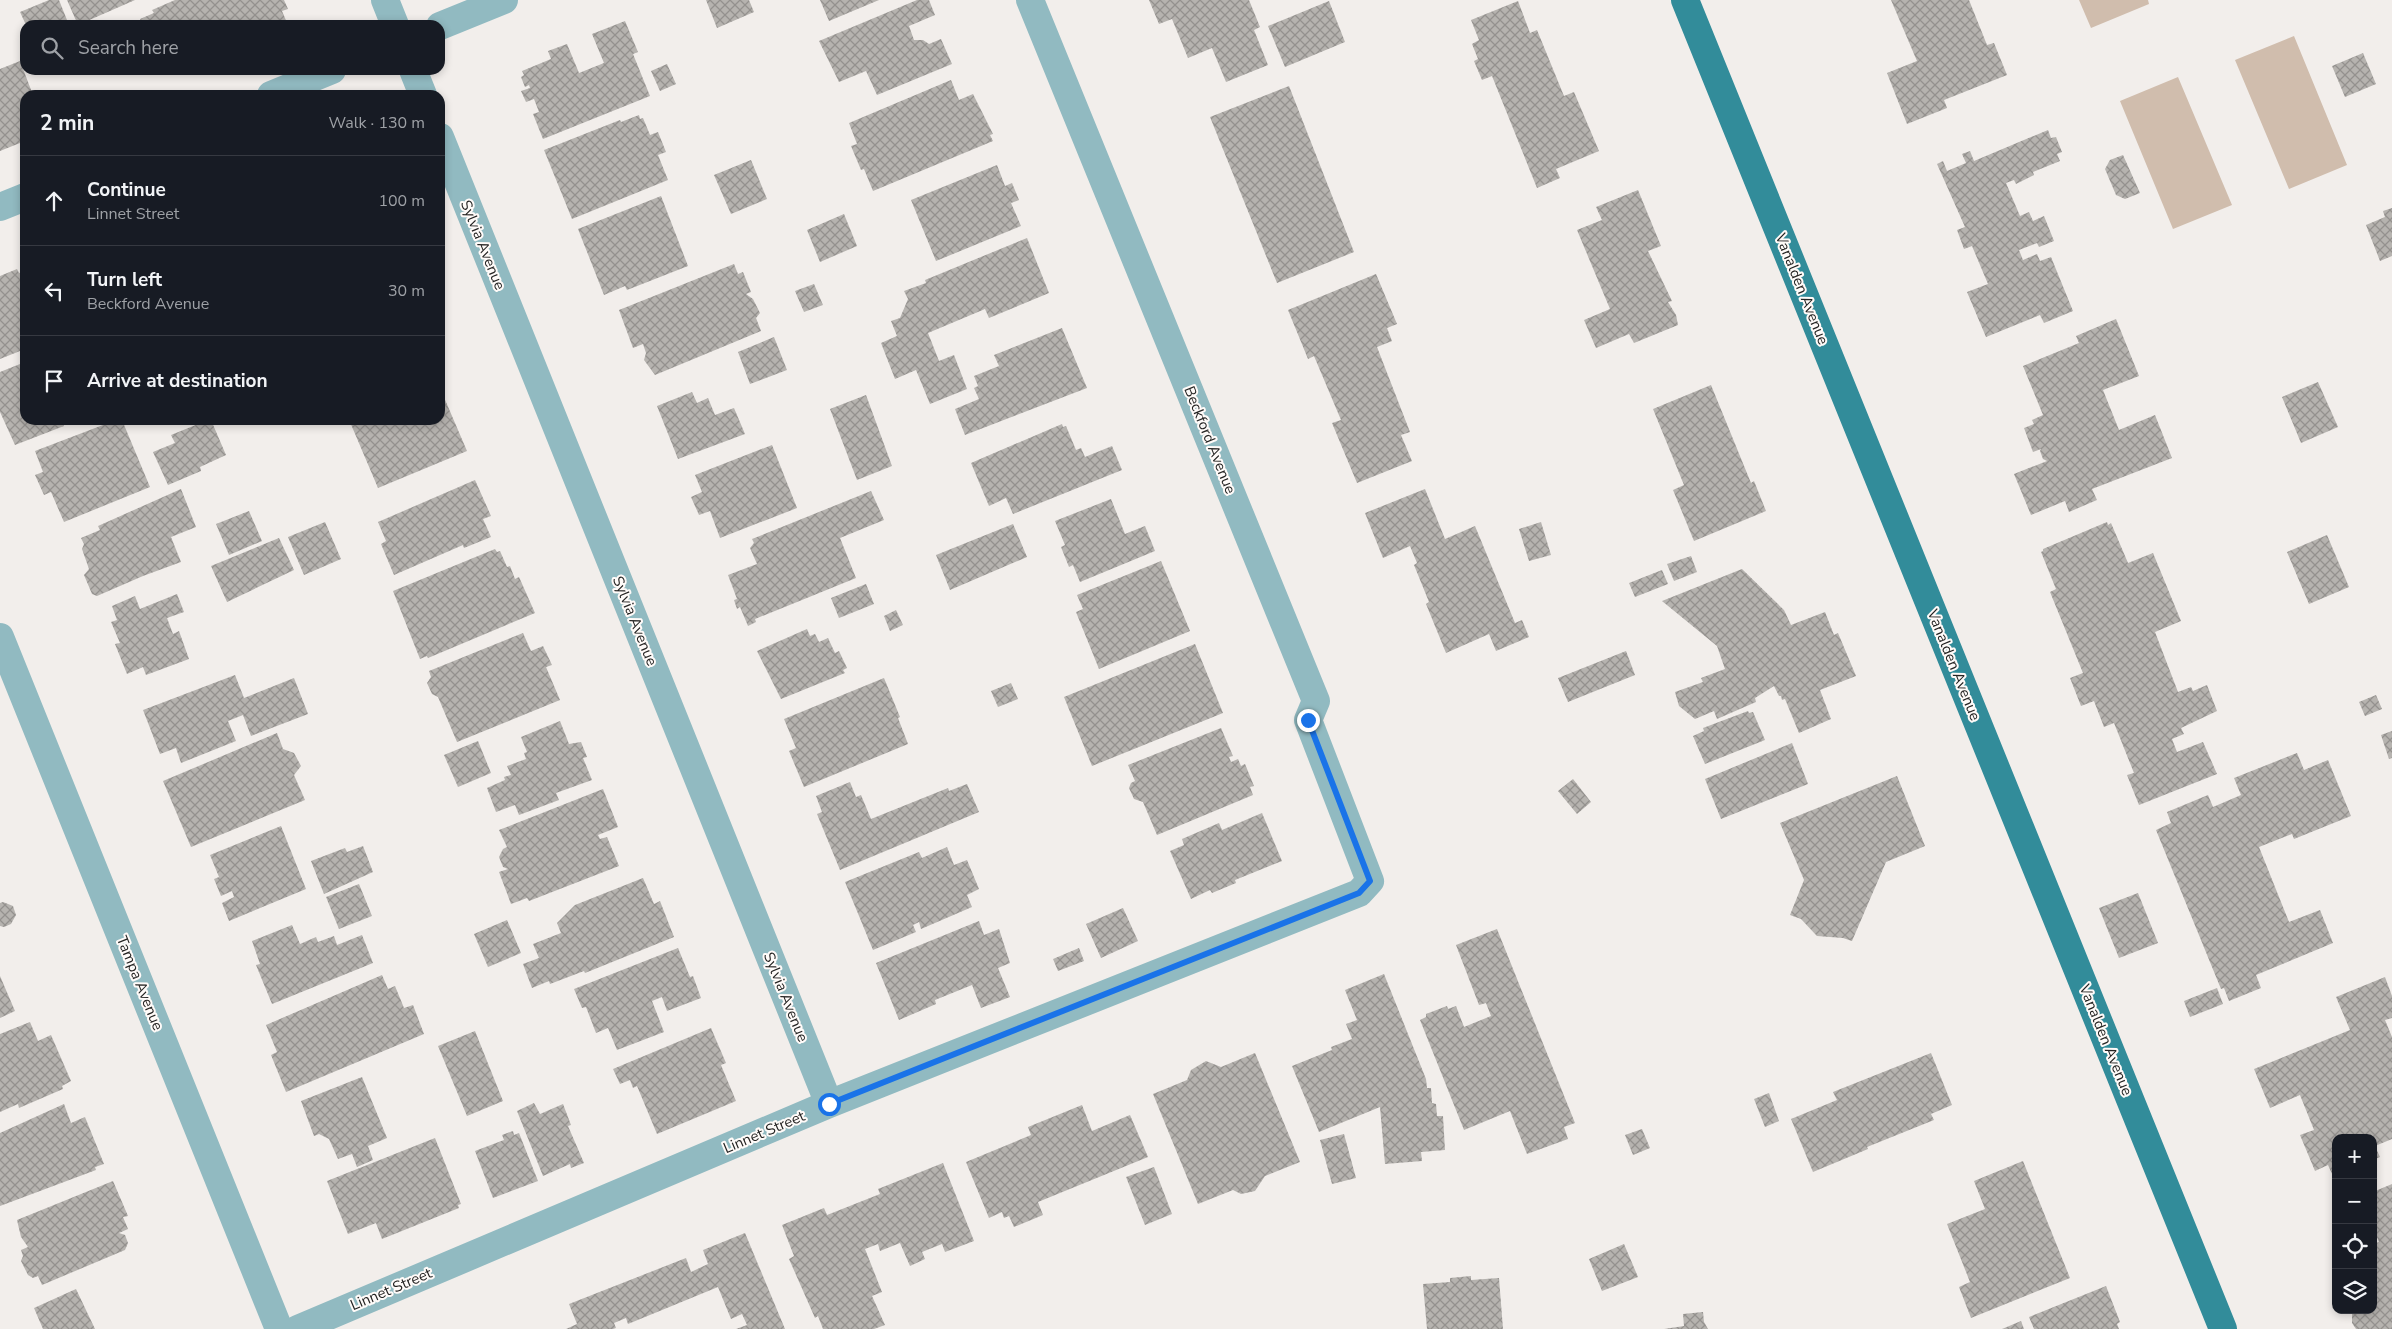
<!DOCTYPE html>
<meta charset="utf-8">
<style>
body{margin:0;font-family:"Nunito Sans",sans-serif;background:#20242c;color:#f1f3f6}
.controls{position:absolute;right:15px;bottom:15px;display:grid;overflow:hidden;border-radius:10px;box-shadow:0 2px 8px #0003}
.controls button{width:45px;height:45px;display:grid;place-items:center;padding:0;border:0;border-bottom:1px solid #363941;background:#171b24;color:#f1f3f6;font:25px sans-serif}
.stop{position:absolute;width:15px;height:15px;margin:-11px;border:4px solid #1a73e8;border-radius:50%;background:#fff}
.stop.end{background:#1a73e8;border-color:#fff;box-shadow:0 1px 5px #0008}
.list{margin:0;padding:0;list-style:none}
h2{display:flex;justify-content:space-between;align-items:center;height:65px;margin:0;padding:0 20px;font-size:21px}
h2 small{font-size:16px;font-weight:400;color:#9ea1a6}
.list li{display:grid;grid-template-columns:32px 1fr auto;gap:15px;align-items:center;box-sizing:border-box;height:90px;padding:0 20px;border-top:1px solid #363941}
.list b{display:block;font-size:19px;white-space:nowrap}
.list p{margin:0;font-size:16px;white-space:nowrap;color:#9ea1a6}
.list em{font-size:16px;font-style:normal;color:#9ea1a6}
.icon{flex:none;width:28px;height:28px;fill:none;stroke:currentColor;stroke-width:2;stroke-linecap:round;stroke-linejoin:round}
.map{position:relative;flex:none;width:2392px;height:1329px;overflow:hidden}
.search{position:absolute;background:#171b24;box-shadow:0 2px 8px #0003;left:20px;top:20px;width:425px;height:55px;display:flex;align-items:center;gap:12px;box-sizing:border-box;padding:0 18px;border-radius:15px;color:#9ea1a6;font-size:19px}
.panel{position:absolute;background:#171b24;box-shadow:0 2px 8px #0003;left:20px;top:90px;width:425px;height:335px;border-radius:15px}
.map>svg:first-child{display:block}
</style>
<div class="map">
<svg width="2392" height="1329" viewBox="0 0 2392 1329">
<defs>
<pattern id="building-cross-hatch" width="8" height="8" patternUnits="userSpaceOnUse" patternTransform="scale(1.25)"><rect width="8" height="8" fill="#b6b3af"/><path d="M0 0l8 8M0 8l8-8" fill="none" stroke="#94918e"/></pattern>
</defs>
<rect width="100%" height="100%" fill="#f2eeeb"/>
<!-- park -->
<path fill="#d0bdad" d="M2079,0H2148L2149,4L2091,28Z
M2294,36L2347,165L2289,189L2235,60Z
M2178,77L2232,205L2173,229L2120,101Z"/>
<!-- building -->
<path fill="url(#building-cross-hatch)" d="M49,0H59L69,25H26L20,12Z
M67,0H135L78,25Z
M175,0H284L288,9L282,11L288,25H143L140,19L154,13L152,10Z
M706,0H749L754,12L717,28Z
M820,0H879L829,21Z
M917,0H929L935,15L909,26L914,40H923L929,44L941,39L952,64L877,95L866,71L839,82L819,41Z
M1149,0H1249L1260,27L1254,30L1268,65L1226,82L1212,48L1188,58L1172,19L1159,24Z
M1891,0H1969L1987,45L1994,43L2007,75L1944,100L1947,108L1907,124L1887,73L1917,61Z
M1329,1L1345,42L1285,67L1268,26Z
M1518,1L1530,33L1537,30L1564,96L1574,92L1599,151L1556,169L1560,178L1537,188L1492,76L1482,80L1474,61L1478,59L1472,44L1479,40L1471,20Z
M625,21L638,52L633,54L650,96L543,139L533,114L539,112L534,99L526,102L521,91L530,88L529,85L525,87L521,77L524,75L522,71L551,59L548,51L567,44L579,73L604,63L592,34Z
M2363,53L2376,84L2345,97L2332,66Z
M20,61L33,95H25V141L0,151V69Z
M667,64L676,84L660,91L651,71Z
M951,80L959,100L973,94L993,134L990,135L993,141L873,191L864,169L861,170L851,146L857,144L849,123Z
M1289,86L1354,252L1277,283L1210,117Z
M639,115L640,119L643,118L650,135L658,132L666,152L658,155L668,180L572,219L544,150L620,120L621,122Z
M2048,130L2051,138L2056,137L2062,152L2057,154L2060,161L2033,172L2034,175L2016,184L2014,180L2006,183L2020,216L2029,212L2033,221L2044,216L2054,241L2039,247L2037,243L2019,250L2023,260L2037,254L2040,261L2051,257L2073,311L2044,323L2040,315L1986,337L1967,292L1988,284L1972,246L1964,249L1957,230L1965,227L1937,164L1943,161L1947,171L1966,163L1962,154L1970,151L1974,161Z
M2123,155L2140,193L2125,199L2116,195L2105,169L2110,160Z
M751,160L767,199L731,214L714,175Z
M997,165L1005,186L1012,183L1019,200L1011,203L1021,226L936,261L911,200Z
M1638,190L1661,246L1648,251L1672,301L1668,302L1676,315L1678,325L1634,343L1629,334L1596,348L1584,320L1610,309L1577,230L1602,220L1596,207Z
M661,196L688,266L627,290L625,286L604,295L578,229Z
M2392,208V256L2380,261L2366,225L2385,217L2383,211Z
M844,214L857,246L820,262L807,230Z
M1027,238L1049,293L989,318L985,309L928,333L939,361L954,355L967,389L930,404L916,370L895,379L881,343L897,336L891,321L900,318L908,299L904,291L926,283L925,280Z
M734,264L738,274L743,272L751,292L746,294L753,299L760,313L756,318L761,331L655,375L644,360L646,353L643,344L633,348L619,310Z
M17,269L19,273L25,271V349L0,359V276Z
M1376,274L1397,324L1387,328L1392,341L1377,347L1410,432L1401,435L1412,461L1357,483L1332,423L1341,420L1314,356L1308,359L1288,310Z
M814,284L823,305L804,312L795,291Z
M2116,319L2139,376L2103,390L2119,430L2155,415L2172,458L2092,489L2097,500L2069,512L2065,501L2031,515L2014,474L2047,461L2043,459L2040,451L2041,449L2033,452L2024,428L2034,424L2032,420L2043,415L2023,366L2079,343L2076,336Z
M1062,328L1087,388L965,435L955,409L979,399L974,388L978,386L974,376L999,366L994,355Z
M774,337L787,370L750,384L738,352Z
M25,362V420H61L64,426L15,445L0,412V372Z
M2318,382L2338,427L2301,443L2282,397Z
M1711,385L1751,483L1754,481L1766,511L1694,541L1673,490L1684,485L1653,409Z
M440,388L467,451L378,488L350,422L440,420Z
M692,392L697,403L708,398L715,415L734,408L745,434L678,459L657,406Z
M866,395L892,466L857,480L830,409Z
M116,420H122L150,487L64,522L51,492L44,495L35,475L43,472L35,451Z
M208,420H211L226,455L200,467L201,471L168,485L153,452L175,443L171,435Z
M1062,424L1063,427L1066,426L1076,450L1081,448L1085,457L1112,446L1122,470L1013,514L1006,498L989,506L971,463Z
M772,445L797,508L720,538L710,511L699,515L691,497L702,492L695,475Z
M475,480L491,516L483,519L491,537L464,548L463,545L394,575L381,544L386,541L378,522Z
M181,489L196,527L171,537L181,562L143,576L97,596L92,594L84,575L89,569L82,549L84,544L81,538L100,530L98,526Z
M1425,489L1445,539L1475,526L1515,623L1522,620L1529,637L1496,651L1489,634L1446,653L1426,604L1429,602L1414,565L1417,563L1410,546L1383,558L1365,513Z
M871,491L884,520L840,538L856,578L755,619L756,622L748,626L740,607L737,609L734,600L737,599L728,575L757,564L750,548L754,543L752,539Z
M1111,499L1125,534L1145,526L1155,551L1080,582L1073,565L1069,567L1061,547L1065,545L1055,521Z
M249,511L262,541L229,555L216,524Z
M325,522L341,559L304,575L288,537Z
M1541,522L1551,555L1529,561L1519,529Z
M2107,522L2108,525L2111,523L2128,563L2153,553L2181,621L2155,632L2178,692L2191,687L2193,691L2207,685L2217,711L2181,728L2184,734L2172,739L2177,752L2203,742L2217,774L2139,805L2127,775L2134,773L2114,723L2104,727L2094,701L2081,706L2070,678L2083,673L2050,592L2056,589L2041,552L2043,551V549Z
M1013,524L1027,557L950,590L936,555Z
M2327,535L2349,587L2309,604L2287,552Z
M279,538L294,570L227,602L211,566Z
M495,549L497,552L500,551L507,567L510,566L515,579L519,577L535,613L428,658L427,656L420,659L393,591Z
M1691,556L1697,572L1674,581L1667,564Z
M1161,561L1190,631L1099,669L1076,612L1083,609L1077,595Z
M1742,569L1784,610L1791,625L1825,612L1834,635L1838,633L1856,676L1820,690L1831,719L1799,733L1785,699L1782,700L1781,696H1779L1774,686L1755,698L1756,702L1717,719L1714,711L1695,719L1679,706L1675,692L1703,682L1701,678L1725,669L1717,646L1662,601Z
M1662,570L1668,584L1635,597L1629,583Z
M866,584L874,604L839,618L831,598Z
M177,594L184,612L167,618L173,634L179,631L189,659L146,675L143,667L127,674L115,644L120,643L111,622L117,620L112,606L135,596L140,609Z
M896,610L903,625L890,631L884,616Z
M807,629L810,636L815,634L819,642L828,638L835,653L839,651L847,668L843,670L845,673L781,699L757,651Z
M523,633L531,651L543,646L552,665L546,667L560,700L457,742L438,697L432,694L427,683L431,677L429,671Z
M1195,644L1223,713L1092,766L1064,697Z
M1626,651L1635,675L1568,702L1558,678Z
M235,675L244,698L294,678L308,714L251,736L243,715L228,721L236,741L181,763L176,748L160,754L143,710Z
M884,678L900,717L898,718L908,744L804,787L789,751L796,748L784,719Z
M1011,683L1018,699L998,707L991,691Z
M2376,695L2382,709L2365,716L2359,702Z
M1748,711L1749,713L1753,712L1765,740L1705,764L1693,736L1704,731L1703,728Z
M560,721L569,744L581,742L587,757L583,758L592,780L556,793L559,800L519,815L515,805L496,812L487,788L505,780L504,777L511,775L507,766L526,759L524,753L527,752L521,737Z
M1221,728L1233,756L1229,757L1231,762L1238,759L1241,766L1245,764L1254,786L1250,787L1253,795L1157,835L1143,802L1134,799L1129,788L1131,783L1135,781L1128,765Z
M2392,731V758L2389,759L2381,735Z
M277,733L283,749L294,753L301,766L294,775L305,800L191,847L163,781Z
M478,741L491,773L458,787L444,755Z
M1792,743L1808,784L1721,819L1705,779Z
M2297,753L2304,770L2328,760L2351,816L2294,839L2292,834L2259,847L2289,922L2320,910L2333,943L2256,975L2261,988L2229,1001L2224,988L2221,989L2156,830L2171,823L2167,812L2208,795L2213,807L2241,795L2234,778Z
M1897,776L1925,846L1886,862L1852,941L1843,938L1817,936L1801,919L1790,915L1804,880L1780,823Z
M1573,779L1591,802L1577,814L1558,791Z
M850,782L856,797L861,795L871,819L948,788L949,791L967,784L979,812L840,870L817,814L822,812L816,796Z
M603,789L618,827L598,835L600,839L607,837L619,866L529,901L527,898L511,904L499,872L508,869L503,867L499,857L503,849L507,847L499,830Z
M1262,813L1282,861L1235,880L1236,883L1212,893L1210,890L1191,899L1170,851L1184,845L1182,839L1219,823L1222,830Z
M281,826L306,889L229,921L222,903L234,897L232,891L221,896L214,879L219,877L210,855Z
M363,846L373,872L324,894L311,861L345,848L347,852Z
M947,847L954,865L967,860L979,889L967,895L972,907L921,929L919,922L913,925L916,932L873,950L845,882L919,852L922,858Z
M643,878L654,904L660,901L674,937L585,973L584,971L550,984L549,981L532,988L523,964L539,958L533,944L561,933L557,923L575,905Z
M359,884L372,916L339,929L326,897Z
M2138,893L2158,943L2119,958L2099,908Z
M3,902L13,906L16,915L11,924L4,927L0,926V903Z
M1123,908L1138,941L1101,958L1086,924Z
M507,920L521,953L488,967L474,934Z
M979,921L984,935L999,929L1010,963L998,968L1010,997L981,1008L972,985L935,1000L936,1004L899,1020L876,963Z
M292,925L300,944L316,937L318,942L334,936L337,945L362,935L373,963L272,1004L256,965L260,964L252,941Z
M1497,929L1575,1123L1564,1127L1568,1139L1527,1154L1510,1111L1464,1130L1420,1020L1426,1017V1014L1447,1006L1448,1009L1456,1006L1464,1027L1491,1016L1486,1003L1479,1005L1456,945Z
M678,948L690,977L693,976L701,998L667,1011L662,997L652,1001L664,1032L617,1050L608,1028L596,1033L586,1007L582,1008L574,989Z
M1079,948L1084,961L1058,971L1053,959Z
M1384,974L1426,1079L1427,1088H1431L1432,1103L1436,1104L1437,1116H1443L1445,1150L1421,1152L1422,1161L1385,1164L1380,1107L1319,1132L1292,1066L1332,1050L1331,1047L1352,1039L1346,1024L1357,1020L1345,990Z
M382,975L388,989L395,986L404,1008L413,1005L424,1034L286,1092L271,1055L277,1052L266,1025Z
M0,976L15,1011L0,1018Z
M2385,977L2392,996V1018L2385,1020L2392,1037V1139L2375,1146L2380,1157L2373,1160V1138H2336V1175L2333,1176L2328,1165L2315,1171L2300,1135L2314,1130L2300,1095L2270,1108L2254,1069L2350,1030L2336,997Z
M2217,988L2223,1004L2190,1017L2184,1001Z
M30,1022L38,1041L51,1035L71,1081L62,1086L63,1089L19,1108L18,1104L0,1112V1034Z
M711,1028L726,1063L721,1065L736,1101L657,1134L637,1086L633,1088L630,1080L620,1084L613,1069Z
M475,1031L503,1101L467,1116L438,1046Z
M1255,1053L1300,1162L1265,1176L1255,1191L1241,1194L1233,1190L1198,1204L1153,1094L1187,1080L1191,1070L1206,1061L1221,1067Z
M1931,1053L1952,1105L1931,1114L1934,1120L1867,1147L1868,1149L1813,1172L1791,1119L1837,1100L1833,1092Z
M362,1077L387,1138L368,1146L373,1160L357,1167L352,1154L338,1159L329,1139L319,1134L314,1136L301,1101Z
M1769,1093L1779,1121L1765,1127L1754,1099Z
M534,1103L540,1114L563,1104L571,1125L568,1126L584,1163L571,1168L570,1164L543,1176L517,1111Z
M64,1104L71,1123L85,1117L104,1164L95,1167L96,1170L0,1206V1133Z
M1082,1105L1092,1131L1130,1115L1148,1157L1038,1202L1043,1215L1014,1227L1009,1216L1004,1218L1002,1212L989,1218L966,1162L1031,1135L1028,1127Z
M1642,1129L1650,1148L1633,1155L1625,1135Z
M513,1131L514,1135L519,1133L538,1181L493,1198L475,1151L504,1140L502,1135Z
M1344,1134L1356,1178L1332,1184L1320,1140Z
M435,1138L461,1204L458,1205L459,1208L382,1239L376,1223L348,1234L327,1181Z
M2023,1161L2070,1278L1971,1318L1959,1287L1970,1282L1947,1224L1985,1209L1974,1181Z
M943,1163L974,1241L945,1252L942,1244L922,1252L925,1259L910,1266L900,1243L880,1251L878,1244L865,1249L882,1292L872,1296L885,1325L874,1329H823L818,1316L815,1318L789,1259L794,1256L782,1225L824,1208L827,1215L880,1194L878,1189Z
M1154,1167L1172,1214L1145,1225L1126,1177Z
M113,1181L128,1216L123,1217L128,1229L119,1233L125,1235L128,1243L125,1250L42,1285L38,1276L33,1278L28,1275L21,1261L23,1256L21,1250L28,1247L21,1237L17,1220Z
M2392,1184V1329H2356L2352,1323V1310H2373V1244L2379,1242L2373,1228V1192Z
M745,1233L785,1329H736L747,1325L742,1314L731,1319L718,1287L628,1324L626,1318L614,1323L616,1328L613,1329H566L577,1324L569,1304L686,1258L691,1272L708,1264L703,1250Z
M1624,1244L1638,1277L1602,1291L1589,1259Z
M1471,1276V1280L1499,1278L1503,1329H1427L1423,1284L1450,1282V1278Z
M2106,1286L2120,1322L2117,1324L2119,1329H2034L2029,1317Z
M76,1289L95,1329H43L34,1308Z
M1703,1312L1704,1322L1708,1329H1664L1684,1326L1683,1314Z
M2021,1321L2024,1329H2002Z"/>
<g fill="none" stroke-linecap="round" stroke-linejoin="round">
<!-- minor -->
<path stroke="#91bac1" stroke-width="28" d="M385,0L395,25
M440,26L504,0
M413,70L423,95
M271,95L332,70
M440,137L829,1104
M0,207L25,197
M0,637L279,1329
M298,1329L829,1104L1359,893L1370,881L1308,720L1316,701L1030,0"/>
<!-- major -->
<path stroke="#328c9a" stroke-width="28" d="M1685,0L2223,1329"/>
</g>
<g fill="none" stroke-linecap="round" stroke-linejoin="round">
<!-- route -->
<path stroke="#1a73e8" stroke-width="6" d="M829,1104L1359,893L1370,881L1308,720"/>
</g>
<g text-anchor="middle" stroke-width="4" stroke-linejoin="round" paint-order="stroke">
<!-- street labels -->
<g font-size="15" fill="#242322" stroke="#fffbf9">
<text transform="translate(483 245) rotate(68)" y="5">Sylvia Avenue</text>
<text transform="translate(1802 289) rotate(68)" y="5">Vanalden Avenue</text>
<text transform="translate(1210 440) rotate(68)" y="5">Beckford Avenue</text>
<text transform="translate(635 621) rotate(68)" y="5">Sylvia Avenue</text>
<text transform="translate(1954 665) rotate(68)" y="5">Vanalden Avenue</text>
<text transform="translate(140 983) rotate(68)" y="5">Tampa Avenue</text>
<text transform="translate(786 997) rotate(68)" y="5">Sylvia Avenue</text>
<text transform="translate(2106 1040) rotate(68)" y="5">Vanalden Avenue</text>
<text transform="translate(764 1132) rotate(-23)" y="5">Linnet Street</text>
<text transform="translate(391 1289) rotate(-23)" y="5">Linnet Street</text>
</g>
</g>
</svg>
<div class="controls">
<button>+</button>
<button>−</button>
<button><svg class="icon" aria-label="locate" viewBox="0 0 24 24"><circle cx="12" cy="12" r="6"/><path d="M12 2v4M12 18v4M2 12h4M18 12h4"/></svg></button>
<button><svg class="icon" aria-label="layers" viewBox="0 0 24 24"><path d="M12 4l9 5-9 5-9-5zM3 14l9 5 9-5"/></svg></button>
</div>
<div class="stop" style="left:829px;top:1104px"></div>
<div class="stop end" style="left:1308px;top:720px"></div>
<div class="search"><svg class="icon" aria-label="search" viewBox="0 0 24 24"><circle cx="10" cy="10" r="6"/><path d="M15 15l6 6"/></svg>Search here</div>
<section class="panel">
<h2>2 min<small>Walk · 130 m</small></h2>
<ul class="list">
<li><svg class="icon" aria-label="ahead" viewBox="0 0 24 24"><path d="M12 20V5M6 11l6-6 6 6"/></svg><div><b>Continue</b><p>Linnet Street</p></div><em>100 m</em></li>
<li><svg class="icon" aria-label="left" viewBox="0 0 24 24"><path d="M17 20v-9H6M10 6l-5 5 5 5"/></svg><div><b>Turn left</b><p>Beckford Avenue</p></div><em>30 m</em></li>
<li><svg class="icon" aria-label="arrive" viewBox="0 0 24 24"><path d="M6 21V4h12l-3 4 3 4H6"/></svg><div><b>Arrive at destination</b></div></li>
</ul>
</section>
</div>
